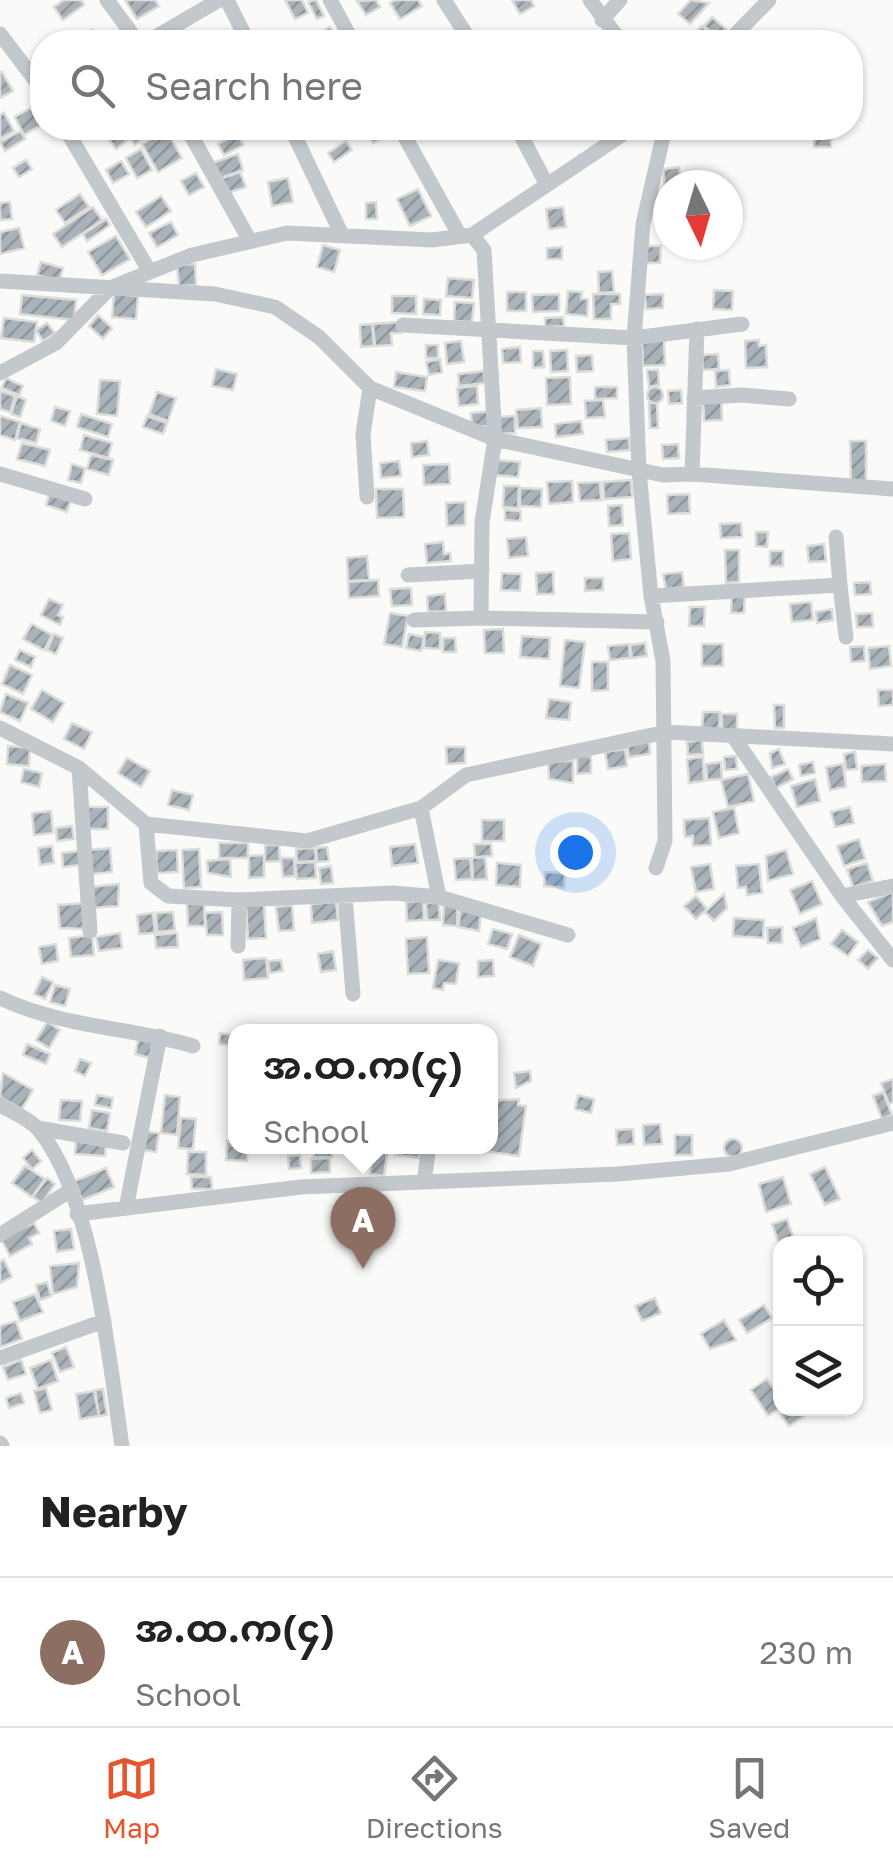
<!DOCTYPE html>
<meta charset="utf-8">
<style>
body{margin:0;font-family:"Golos Text","Noto Sans Myanmar",sans-serif;background:#f6f6f6;color:#222}
.controls{position:absolute;right:30px;bottom:30px;display:grid;overflow:hidden;border-radius:20px;box-shadow:0 2px 8px #0004}
.controls button{width:90px;height:90px;display:grid;place-items:center;padding:0;border:0;border-bottom:2px solid #e0e0e0;background:#fff;color:#222;font:50px sans-serif}
.compass{position:absolute;left:653px;top:170px;width:90px;height:90px;border-radius:50%;background:#fff;box-shadow:0 2px 8px #0004;rotate:175deg}
.you{position:absolute;left:575px;top:852px;width:35px;height:35px;margin:-25px;border:8px solid #fff;border-radius:50%;background:#1a73e8;box-shadow:0 0 0 15px #1a73e833}
.badge{display:grid;place-items:center;width:65px;height:65px;border-radius:50%;background:#e4572e;color:#fff;font-size:32px;font-weight:700}
.pin{position:absolute;translate:-50% -82px;filter:drop-shadow(0 2px 5px #0008)}
.pin::after{content:'';position:absolute;top:52px;width:35px;height:30px;background:inherit;clip-path:polygon(0 0,100% 0,50% 100%)}
.popup{position:absolute;left:228px;top:1024px;width:270px;height:130px;box-sizing:border-box;display:grid;place-content:center;border-radius:20px;background:#fff;filter:drop-shadow(0 2px 8px #0005);font-size:32px;white-space:nowrap;color:#767676}
.popup b{font-size:38px;color:#222}
.popup::after{content:'';position:absolute;left:50%;top:100%;margin-left:-20px;border:20px solid transparent;border-top-color:#fff}
.list{margin:0;padding:0;list-style:none}
h2{display:flex;justify-content:space-between;align-items:center;height:130px;margin:0;padding:0 40px;font-size:42px}
h2 small{font-size:32px;font-weight:400;color:#767676}
.list li{display:grid;grid-template-columns:65px 1fr auto;gap:30px;align-items:center;box-sizing:border-box;height:150px;padding:0 40px;border-top:2px solid #e0e0e0}
.list b{display:block;font-size:38px;white-space:nowrap}
.list p{margin:0;font-size:32px;white-space:nowrap;color:#767676}
.list em{font-size:32px;font-style:normal;color:#767676}
.icon{flex:none;width:55px;height:55px;fill:none;stroke:currentColor;stroke-width:2;stroke-linecap:round;stroke-linejoin:round}
.map{position:relative;flex:none;width:893px;height:1446px;overflow:hidden}
.search{position:absolute;background:#fff;box-shadow:0 2px 8px #0004;left:30px;right:30px;top:30px;height:110px;display:flex;align-items:center;gap:25px;box-sizing:border-box;padding:0 35px;border-radius:40px;color:#767676;font-size:38px}
.sheet{height:280px;background:#fff}
nav{display:flex;justify-content:space-around;align-items:center;box-sizing:border-box;height:140px;border-top:2px solid #e0e0e0;background:#fff;font-size:28px;color:#767676}
nav a{display:grid;justify-items:center;gap:5px}
nav .on{color:#e4572e}
.map>svg:first-child{display:block}
</style>
<div class="map">
<svg width="893" height="1446" viewBox="0 0 893 1446">
<defs>
<pattern id="building-hatch" width="6" height="6" patternUnits="userSpaceOnUse" patternTransform="scale(2.5)"><rect width="6" height="6" fill="#aab3b9"/><path d="M-1 1l2-2M0 6l6-6M5 7l2-2" fill="none" stroke="#8e969c"/></pattern>
</defs>
<rect width="100%" height="100%" fill="#fafaf8"/>
<!-- building -->
<path fill="url(#building-hatch)" stroke="#dcdcda" stroke-width="2.5" d="M64,0H81L84,5L63,20L54,7Z
M125,0H155L159,6L137,19Z
M285,0H302L308,13L295,19Z
M316,0L324,16L317,19L308,2Z
M376,0L380,7L366,15L357,1Z
M395,0H418L422,6L400,19L390,3Z
M512,0H531L534,6L520,14Z
M691,0L709,3L690,24L678,14Z
M712,17L726,29L718,38L704,26Z
M702,26L715,37L710,42H687Z
M330,27L338,42H325L320,33Z
M92,30L101,42H74Z
M2,72L13,91L0,98V73Z
M31,108L41,125L24,135L15,117Z
M4,113L14,131L0,139V115Z
M114,128H121L129,139L116,149L105,134Z
M122,128H137L144,138L135,145Z
M365,128H383L387,136L373,143Z
M814,128H831V147H814Z
M166,130L182,158L158,172L142,144Z
M21,131L25,139L5,151L0,142Z
M238,134L243,145L224,155L218,144Z
M346,141L352,150L334,162L328,153Z
M141,149L152,170L137,178L126,158Z
M238,154L243,170L218,179L212,163Z
M26,160L32,169L19,177L13,168Z
M121,161L129,174L113,183L106,170Z
M679,167L681,185H668L666,199L663,169Z
M240,172L246,187L225,194L220,179Z
M196,173L204,187L189,195L181,181Z
M288,178L293,202L272,206L268,182Z
M418,189L431,216L410,226L397,199Z
M80,194L89,207L65,223L56,210Z
M161,196L171,211L146,227L136,212Z
M10,202L12,219L0,220V203Z
M376,202L377,219H366V203Z
M93,207L102,220L62,247L53,234Z
M563,207L566,227L549,229L546,209Z
M106,219L110,225L87,241L83,234Z
M171,222L178,235L157,247L149,233Z
M19,228L24,248L0,254V232Z
M116,236L130,259L102,275L88,252Z
M323,245L340,250L334,272L317,267Z
M646,246H661L660,263H642Z
M562,247V259H547V248Z
M41,262L63,268L59,281L37,275Z
M195,264L196,285L179,286L177,265Z
M612,271L614,292L599,293L598,272Z
M448,278L474,280L472,298L446,296Z
M714,290L733,291L732,310L713,309Z
M568,291L582,292L581,299H588L587,316L566,314Z
M507,292H526V311H507Z
M114,294L138,296L136,319L112,317Z
M559,294V311L533,312L532,295Z
M593,294H620V304H611V319H594Z
M663,294V308L646,309L645,295Z
M22,295L76,300L74,320L20,314Z
M392,296H416V314L392,313Z
M424,299L441,300L440,315L423,314Z
M455,302L474,303L472,322L454,321Z
M98,315L112,328L103,339L89,326Z
M563,317L564,326L545,327V318Z
M4,318L37,322L34,342L1,338Z
M400,322L401,333H391L392,345L375,346L373,324Z
M47,323L55,333L43,341L36,330Z
M372,324L374,346L361,347L360,325Z
M664,340L665,365L643,366L642,341Z
M759,340V346L766,345L767,367L746,368L745,341Z
M461,341L464,362L447,364L445,343Z
M426,345H438V358H426Z
M520,347L521,362L503,363L502,349Z
M567,350L568,371L551,372L550,351Z
M533,351H543L544,367L533,368Z
M718,354L719,369L703,370L702,355Z
M592,355L593,371L577,372L576,356Z
M440,359L442,372L429,375L426,362Z
M216,369L237,374L233,390L212,386Z
M647,370H658L659,385L649,387Z
M729,370L730,385L716,387L715,371Z
M484,371L485,383L459,386L458,374Z
M396,372L427,377L425,391L394,387Z
M570,377L571,404L547,405L546,378Z
M6,378L23,386L19,395L2,388Z
M100,380L120,381L117,416L97,414Z
M477,386L478,404L459,406L457,388Z
M647 395a8 8 0 1 1 16 0a8 8 0 1 1-16 0Z
M595,387H617V398L595,399Z
M681,390L682,403L669,404L668,391Z
M0,391L15,396L10,412L0,409Z
M721,391L722,420L704,421L703,392Z
M157,392L176,398L168,421L149,414Z
M17,396L26,400L20,417L11,414Z
M603,400L605,417L586,418L585,401Z
M649,403H657L658,428H650Z
M55,407L70,411L65,426L51,421Z
M541,408L542,427L518,428L516,410Z
M491,411L492,426L472,427L471,413Z
M81,414L112,424L108,437L77,427Z
M0,416L20,422L15,440L0,435Z
M147,416L167,423L163,434L143,427Z
M515,416V433L496,434L495,417Z
M581,421L583,434L556,437L555,424Z
M21,423L40,429L36,443L17,438Z
M84,435L112,443L108,458L80,450Z
M629,438L630,450L607,452L606,440Z
M427,441L429,455L412,457L411,443Z
M850,441H866V482H851Z
M22,443L50,450L45,466L17,459Z
M678,444L679,458L663,459L662,445Z
M91,455L113,460L109,475L87,469Z
M496,460L520,462L518,477L494,475Z
M399,461L401,476L381,478L380,463Z
M72,464L85,468L81,483L68,480Z
M449,464L450,484L424,485L423,465Z
M631,480L632,497L604,499L603,482Z
M572,481L573,502L549,504L547,482Z
M600,482L601,500L580,501L578,483Z
M52,485L73,492L67,512L46,505Z
M504,486H519L518,508L503,507Z
M520,488L542,489L541,507L520,506Z
M376,489H403L404,517L377,518Z
M689,494L690,513L668,514L667,495Z
M465,502V525L447,526L446,503Z
M622,505L623,525L609,526L608,506Z
M505,510L521,511L520,521L505,520Z
M741,523L742,537L721,538L720,524Z
M756,532H768L767,547L756,546Z
M629,533L631,559L613,561L611,534Z
M526,537L528,556L509,558L507,539Z
M443,542L444,554L450,553L451,561L427,563L425,544Z
M824,544L826,561L809,562L807,546Z
M725,550H739V582L726,583Z
M770,551H783V566H770Z
M367,556L369,580L348,581L347,558Z
M553,572L554,594H537L536,573Z
M682,572L684,587L666,589L663,574Z
M502,573L521,574L520,591L501,590Z
M585,578H603V590L585,591Z
M378,580L379,596L349,598L348,582Z
M870,582L871,594L855,595L854,583Z
M411,588L412,605L392,606L390,589Z
M732,590L745,591L744,613H731Z
M445,594L446,611L428,612L427,596Z
M49,599L63,605L58,615L63,617L60,625L41,615Z
M811,602L813,620L792,622L790,604Z
M690,607H705L704,626H689Z
M832,609L833,620L817,623L816,612Z
M390,613L408,616L402,647L384,644Z
M872,613L873,627H857L856,614Z
M32,624L52,635L44,650L23,639Z
M503,629L504,653H485L484,630Z
M425,632L440,633V649L424,648Z
M54,634L63,638L56,654L47,650Z
M409,634L424,637L421,651L406,648Z
M522,636L550,638L549,659L520,657Z
M443,638H455L456,652H443Z
M565,640L585,642L579,688L560,686Z
M645,643L647,656L632,658L630,645Z
M629,644L630,658L610,660L608,646Z
M702,644H723V666H702Z
M864,646L865,661L851,662L850,647Z
M889,646L891,666L870,669L868,648Z
M20,650L35,657L31,667L15,660Z
M592,662H608V690L592,691Z
M10,665L32,675L23,694L2,684Z
M42,690L64,703L53,722L31,709Z
M878,690H893V705L879,706Z
M6,694L28,703L20,721L0,712Z
M549,699L571,702L569,720L546,718Z
M774,705H784V728H775Z
M703,712H720L719,731L702,730Z
M722,714H737V732H722Z
M72,723L92,732L84,749L64,739Z
M649,740L650,754L629,757L627,743Z
M702,740L703,754L688,755L687,742Z
M8,746L30,748L29,766L7,764Z
M446,747H465V763L447,764Z
M625,749L627,766L608,769L605,752Z
M779,749L785,764L772,768L770,753Z
M855,752L857,769L846,770L844,754Z
M577,756H591V773L577,774Z
M736,756L737,769L725,770L724,757Z
M703,757L704,781L689,783L687,759Z
M127,758L150,771L141,787L118,773Z
M548,761H573V783L549,779Z
M721,762L722,779L707,780L706,764Z
M813,762L815,773L801,776L799,765Z
M843,764L846,787L830,790L826,767Z
M885,764L886,781L862,782L861,766Z
M24,769L42,773L39,787L21,782Z
M788,769L793,779L776,788L771,777Z
M748,774L754,801L728,807L721,780Z
M815,779L820,801L797,807L791,786Z
M172,790L193,795L189,810L168,805Z
M88,807H108V829H87Z
M850,807L854,823L835,827L831,812Z
M734,808L739,833L719,838L713,812Z
M51,811L53,833L34,835L32,813Z
M709,818L711,845L693,846V836L685,837L684,820Z
M482,820H504V841H482Z
M72,826L74,839L57,841L56,828Z
M859,839L865,859L844,866L837,846Z
M219,843H248V858H219Z
M415,844L418,863L392,866L390,847Z
M474,844H491L492,856L475,857Z
M265,845H279L280,861L265,862Z
M52,846L54,863L40,865L38,848Z
M327,847L329,861L317,862L316,848Z
M110,848L112,872L91,874L89,850Z
M315,848L316,861L297,862L296,849Z
M199,849L201,887L184,888L182,850Z
M177,850L178,872L157,873L156,851Z
M786,850L793,874L768,881L766,856Z
M80,851L81,865L63,867L62,853Z
M264,855V877L249,878V856Z
M485,857L487,879L473,880L472,858Z
M281,858H294L295,876L283,877Z
M470,858L472,879L456,880L454,859Z
M230,859L231,877L208,873L207,861Z
M315,862L316,878L297,879L295,863Z
M497,863L521,865L520,887L496,885Z
M867,863L873,881L853,887L847,869Z
M710,864L714,889L696,892L691,867Z
M759,864L762,893L747,895L746,887L738,888L736,866Z
M331,866L333,883L321,884L319,868Z
M545,872L565,873L564,888L544,886Z
M812,881L822,904L800,914L790,890Z
M119,884L118,906L92,908L90,887Z
M893,892V922L882,926L868,902Z
M724,894L727,908L714,921L705,912Z
M696,896L707,909L696,919L684,906Z
M444,899H458L457,926L443,925Z
M423,901L424,920L407,921L406,902Z
M336,902L338,920L312,923L311,904Z
M462,902L482,905L479,931L458,927Z
M85,903L88,929L60,928L58,905Z
M204,903L205,926H188L187,904Z
M426,903H439L440,920H427Z
M246,905H264L266,938L248,939Z
M292,905L294,930L279,931L276,907Z
M173,912L175,930L157,932L156,913Z
M222,912L223,935H207L205,913Z
M153,913L155,933L139,934L137,915Z
M734,918L764,920L763,938L733,936Z
M816,918L820,939L801,947L793,928Z
M782,927V943H768L767,928Z
M493,929L512,934L507,949L488,944Z
M842,930L858,942L848,956L831,944Z
M120,933L122,948L99,951L96,937Z
M177,933L178,947L156,948L155,935Z
M92,935L94,955L71,957L69,938Z
M519,935L541,944L533,966L510,957Z
M427,937L429,973L408,974L406,939Z
M56,944L58,961L42,964L39,947Z
M868,950L878,958L868,969L858,960Z
M333,951L336,970L321,972L318,954Z
M266,958L268,978L244,980L243,960Z
M281,960L283,971L270,973L268,961Z
M438,960L459,963L456,984L444,983L443,990L433,988Z
M493,960L494,976L478,977V961Z
M42,977L53,982L45,999L34,994Z
M55,985L70,989L65,1006L50,1002Z
M47,1022L60,1030L49,1048L36,1040Z
M220,1033L235,1035L234,1046L219,1044Z
M139,1037L154,1041L150,1058L135,1054Z
M27,1044L50,1054L46,1064L23,1055Z
M80,1059L91,1063L85,1076L75,1071Z
M530,1071L531,1081L516,1088L514,1073Z
M3,1073L33,1090L22,1109L0,1097Z
M893,1079V1102L889,1104L881,1083Z
M883,1092L892,1115L882,1119L873,1096Z
M97,1095L113,1098L111,1108L95,1105Z
M165,1095L180,1097L177,1135L161,1133Z
M578,1095L594,1099L591,1113L575,1109Z
M519,1099L518,1105L526,1106L519,1156L455,1147L490,1146V1101Z
M61,1100L82,1101L80,1121L59,1120Z
M92,1110L110,1113L107,1131L89,1128Z
M181,1118L196,1119L193,1149L178,1148Z
M660,1124L662,1144L644,1145L643,1125Z
M633,1129L634,1144L617,1145L616,1130Z
M139,1131L159,1133L156,1152L136,1149Z
M675,1135H692V1155H675Z
M724 1148a9 9 0 1 1 18 0a9 9 0 1 1-18 0Z
M76,1140L106,1142L105,1156L75,1154Z
M227,1141L248,1146L247,1161L226,1160Z
M314,1146H332V1157H314Z
M373,1146L388,1148L384,1176L370,1174Z
M396,1146H421L419,1158L395,1155Z
M32,1150L41,1161L32,1169L23,1158Z
M188,1152H206V1175L187,1174Z
M300,1155L301,1168L289,1169L288,1156Z
M330,1158V1172L311,1173V1159Z
M25,1166L45,1179L32,1197L12,1183Z
M825,1167L840,1199L825,1205L810,1174Z
M106,1168L114,1187L82,1200L75,1181Z
M191,1177H211L212,1189H192Z
M783,1177L791,1204L766,1212L759,1184Z
M47,1178L55,1184L42,1203L33,1197Z
M787,1219L794,1239L779,1244L772,1224Z
M34,1223L39,1233L29,1238L32,1244L10,1256L1,1239Z
M71,1229L74,1249L57,1252L54,1231Z
M4,1260L12,1277L0,1283V1262Z
M79,1263L77,1287L53,1294L50,1266Z
M47,1282L51,1296L40,1300L36,1285Z
M35,1294L43,1312L20,1321L13,1302Z
M655,1298L661,1313L642,1321L635,1306Z
M764,1305L772,1318L747,1333L739,1320Z
M724,1320L736,1340L710,1349L701,1334Z
M16,1321L22,1339L0,1347V1326Z
M66,1347L74,1367L60,1372L52,1353Z
M21,1360L26,1374L8,1380L3,1367Z
M51,1360L58,1381L38,1389L30,1368Z
M767,1379L775,1391L780,1387V1408L768,1416L751,1390Z
M46,1388L52,1410L40,1413L34,1391Z
M103,1389L107,1415L99,1416L95,1390Z
M94,1391L99,1416L80,1419L76,1394Z
M21,1393L24,1403L9,1408L6,1398Z
M791,1408H817L789,1426L781,1415Z"/>
<g fill="none" stroke-linecap="round" stroke-linejoin="round">
<!-- minor -->
<path stroke="#c3c8cc" stroke-width="15" d="M107,0L138,42
M227,0L248,42
M330,0L353,42
M444,0L471,42
M590,0L621,42
M602,20L620,0
M0,34L42,89
M147,42L219,0
M728,42L769,0
M65,128L150,272
M187,128L250,241
M291,128L341,233
M400,128L460,236
M517,128L546,183
M472,235L484,250L495,439L482,522L481,618L657,622
M0,281L215,294L275,307L319,337L370,388L495,439L663,475L692,474L697,329
M403,325L634,338L742,324
M0,373L56,343L110,288L192,255L287,233L432,240L472,235L632,128
M694,398L742,395L789,399
M0,474L85,499
M692,474L893,489
M367,497L363,434L370,388
M836,537L840,585
M408,575L482,571
M651,596L840,585L846,637
M414,620L481,618
M0,728L79,768L146,824L307,841L421,808L466,775L666,732L893,744
M735,739L842,896L893,960
M79,768L90,931
M421,808L439,897
M146,824L151,883L168,896L239,900L393,893L439,897L568,935
M656,868L665,841L663,661L651,596L639,471L634,338L643,224L665,128
M345,896L353,994
M842,896L893,886
M238,946L239,900
M0,998C61,1027 129,1027 193,1046
M0,1105C12,1112 30,1119 39,1130C94,1197 109,1360 122,1446
M38,1128L123,1143
M424,1182L429,1146
M126,1208L160,1036
M77,1214L301,1187L618,1174L729,1164L893,1123
M0,1235L71,1190
M0,1358L104,1321
M0,1443L2,1446"/>
</g>
</svg>
<div class="controls">
<button><svg class="icon" aria-label="locate" viewBox="0 0 24 24"><circle cx="12" cy="12" r="6"/><path d="M12 2v4M12 18v4M2 12h4M18 12h4"/></svg></button>
<button><svg class="icon" aria-label="layers" viewBox="0 0 24 24"><path d="M12 4l9 5-9 5-9-5zM3 14l9 5 9-5"/></svg></button>
</div>
<svg class="compass" viewBox="-18 -18 36 36"><path d="M0-13l5 13h-10z" fill="#e53935"/><path d="M0 13l5-13h-10z" fill="#767676"/></svg>
<div class="you"></div>
<div class="pin badge" style="left:363px;top:1269px;background:#8d6e63">A</div>
<div class="popup"><b>အ.ထ.က(၄)</b>School</div>
<div class="search"><svg class="icon" aria-label="search" viewBox="0 0 24 24"><circle cx="10" cy="10" r="6"/><path d="M15 15l6 6"/></svg>Search here</div>
</div>
<section class="sheet">
<h2>Nearby<small></small></h2>
<ul class="list">
<li><span class="badge" style="background:#8d6e63">A</span><div><b>အ.ထ.က(၄)</b><p>School</p></div><em>230 m</em></li>
</ul>
</section>
<nav>
<a class="on"><svg class="icon" aria-label="map" viewBox="0 0 24 24"><path d="M3 6l6-2 6 2 6-2v14l-6 2-6-2-6 2zM9 4v14M15 6v14"/></svg>Map</a>
<a><svg class="icon" aria-label="directions" viewBox="0 0 24 24"><path d="M12 3l9 9-9 9-9-9zM9 14v-3h6M13 9l2 2-2 2"/></svg>Directions</a>
<a><svg class="icon" aria-label="saved" viewBox="0 0 24 24"><path d="M7 4h10v16l-5-4-5 4z"/></svg>Saved</a>
</nav>
